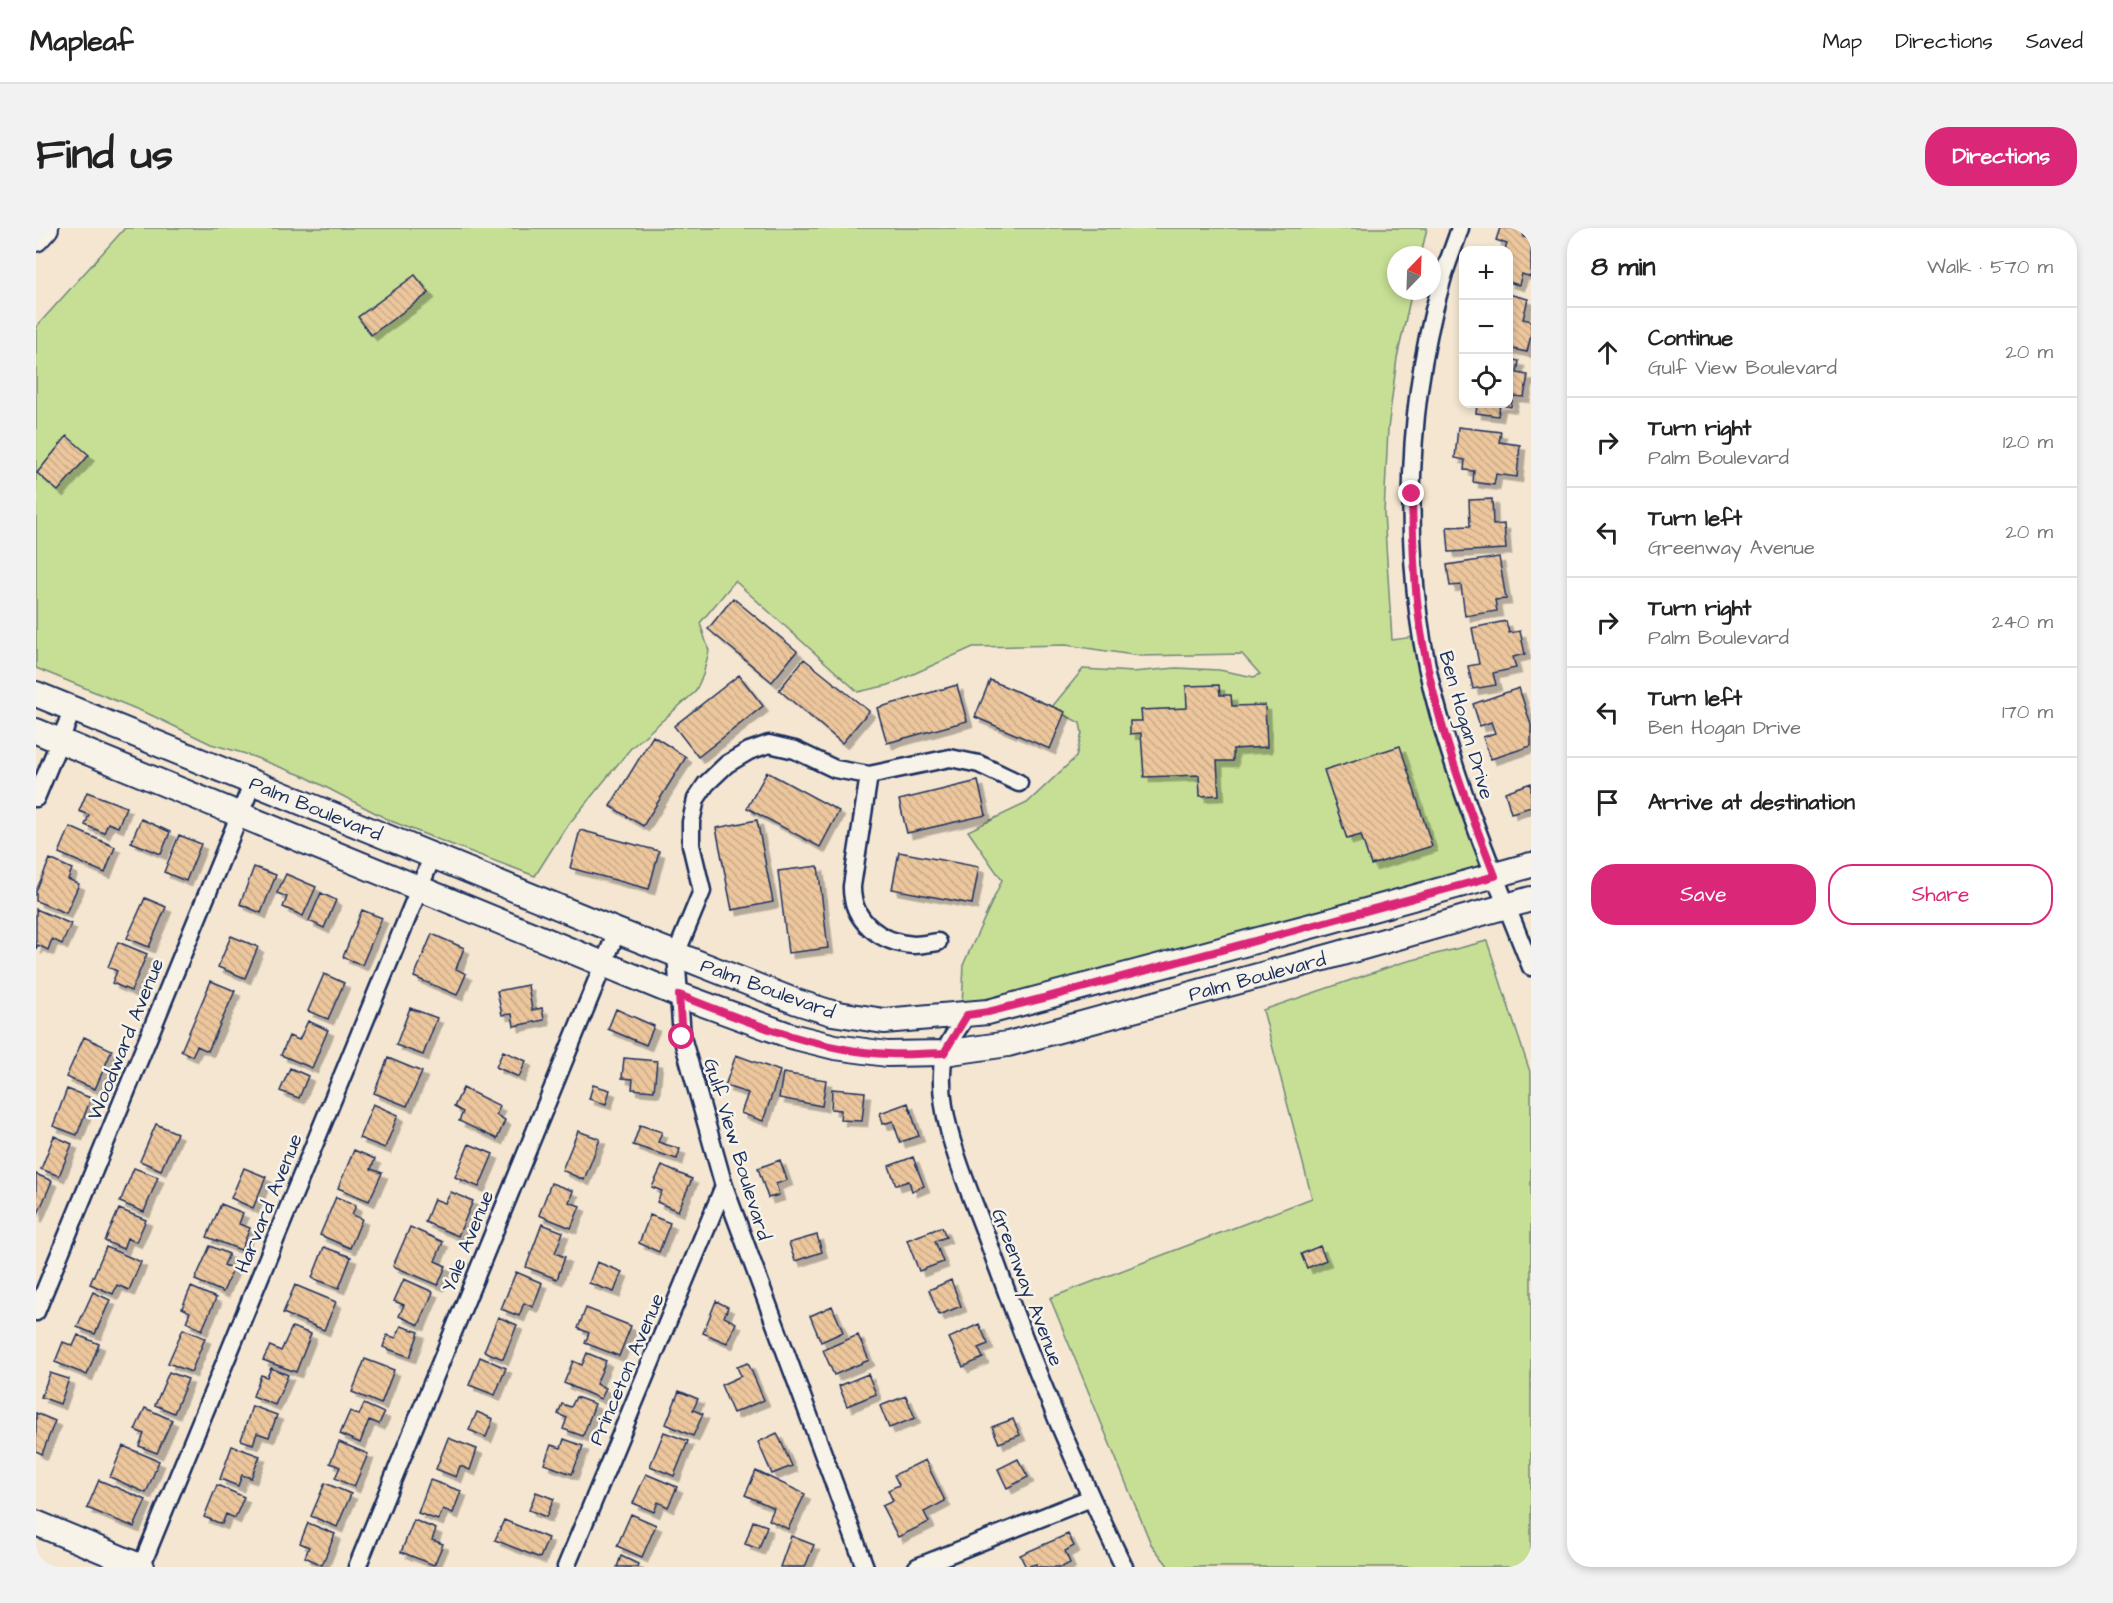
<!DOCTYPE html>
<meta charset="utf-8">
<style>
body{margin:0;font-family:"Architects Daughter",sans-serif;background:#f2f2f2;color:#222}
.controls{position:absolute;right:18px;top:18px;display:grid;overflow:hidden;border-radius:12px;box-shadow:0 3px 9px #0003}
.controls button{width:54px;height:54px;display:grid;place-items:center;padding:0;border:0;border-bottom:2px solid #e0e0e0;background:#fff;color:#222;font:30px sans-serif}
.compass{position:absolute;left:1351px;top:18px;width:54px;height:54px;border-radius:50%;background:#fff;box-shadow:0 3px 9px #0003;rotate:23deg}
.stop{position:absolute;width:18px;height:18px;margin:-14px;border:4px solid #db2777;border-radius:50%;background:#fff}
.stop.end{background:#db2777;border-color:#fff;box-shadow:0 2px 6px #0008}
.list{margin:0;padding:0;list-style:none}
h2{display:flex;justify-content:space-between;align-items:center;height:78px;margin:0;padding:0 24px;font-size:26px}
h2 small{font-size:20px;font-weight:400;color:#767676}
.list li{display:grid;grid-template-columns:39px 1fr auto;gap:18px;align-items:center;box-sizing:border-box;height:90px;padding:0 24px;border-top:2px solid #e0e0e0}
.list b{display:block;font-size:22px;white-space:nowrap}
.list p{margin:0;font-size:20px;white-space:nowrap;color:#767676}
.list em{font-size:20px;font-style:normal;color:#767676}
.actions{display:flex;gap:12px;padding:18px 24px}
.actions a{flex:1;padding:14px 0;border:2px solid #db2777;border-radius:24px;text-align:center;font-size:21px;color:#db2777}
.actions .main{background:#db2777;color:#fff}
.icon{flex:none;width:33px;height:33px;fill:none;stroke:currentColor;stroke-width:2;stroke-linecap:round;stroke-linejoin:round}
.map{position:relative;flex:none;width:1495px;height:1339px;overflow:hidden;border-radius:24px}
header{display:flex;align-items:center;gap:36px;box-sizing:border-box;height:84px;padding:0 30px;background:#fff;border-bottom:2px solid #e0e0e0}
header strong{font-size:28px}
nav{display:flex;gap:33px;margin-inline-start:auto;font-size:21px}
.intro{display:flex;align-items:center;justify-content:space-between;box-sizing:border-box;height:144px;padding:0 36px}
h1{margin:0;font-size:42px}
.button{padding:15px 27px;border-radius:24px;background:#db2777;color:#fff;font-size:21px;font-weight:700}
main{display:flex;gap:36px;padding:0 36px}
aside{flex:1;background:#fff;border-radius:24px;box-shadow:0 3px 9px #0003}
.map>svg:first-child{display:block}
</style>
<header>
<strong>Mapleaf</strong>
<nav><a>Map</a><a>Directions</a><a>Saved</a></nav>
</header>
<div class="intro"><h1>Find us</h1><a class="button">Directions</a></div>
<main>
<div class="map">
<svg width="1495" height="1339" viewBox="0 0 1495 1339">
<defs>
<pattern id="building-back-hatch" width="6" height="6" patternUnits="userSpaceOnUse" patternTransform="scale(1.5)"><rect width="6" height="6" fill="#ecc69c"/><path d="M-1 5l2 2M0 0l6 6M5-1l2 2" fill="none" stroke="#caaa89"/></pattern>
<filter id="shadow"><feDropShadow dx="5.5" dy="5.5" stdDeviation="0" flood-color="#0004"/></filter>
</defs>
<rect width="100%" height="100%" fill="#f4e6d1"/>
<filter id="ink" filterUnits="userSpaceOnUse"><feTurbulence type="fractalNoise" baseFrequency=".0167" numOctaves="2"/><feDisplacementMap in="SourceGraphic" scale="12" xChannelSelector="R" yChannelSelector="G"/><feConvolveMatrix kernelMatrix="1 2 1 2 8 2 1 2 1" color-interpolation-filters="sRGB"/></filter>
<g filter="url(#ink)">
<!-- green -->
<path fill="#c7df95" stroke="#71877a" stroke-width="1.5" d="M89,0H1391L1385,27H1360V63H1376L1361,130L1352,201L1348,285L1356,412L1378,409C1388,489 1419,567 1447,642L926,779L928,735L966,652L932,603L991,575L1040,529L1046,505L1044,495L1015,480L1047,441L1097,444L1140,440L1183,442L1218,449L1224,446L1206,426L1104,428L1030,417L937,419L853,457L822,464L699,353L664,395L673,423L667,447L659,464L595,520L528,602L499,648L393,608L355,593L270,549L210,526L175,516L115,487L0,440V99Z
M1451,713L1495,847V1339H1133L1115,1316L1014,1070L1276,970L1227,782L1365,735Z"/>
<!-- building -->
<path fill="url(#building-back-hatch)" stroke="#1b2f5e" stroke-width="1.5" filter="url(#shadow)" d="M1464,0H1489L1487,9L1495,11V49L1486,46L1483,57L1472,54V22H1469L1471,16L1460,12Z
M379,47L393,65L335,107L322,89Z
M1472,66L1492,71L1487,91L1495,93V107L1491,124L1472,120Z
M1472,131L1483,133L1481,145L1492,147L1488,169L1477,168L1475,179L1464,177L1462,188L1440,185L1441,176H1472Z
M1422,199L1465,204L1463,214L1484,217L1481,249L1460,246L1458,257L1437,254L1438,243L1428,242L1429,232L1419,230Z
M31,208L53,227L22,263L1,245Z
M1456,271L1457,297L1468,296L1470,321L1413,324L1411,299L1434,298L1433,272Z
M1463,329L1470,371L1459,372L1461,383L1429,388L1425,357L1414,358L1411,337Z
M697,370L761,423L736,454L672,401Z
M1470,393L1473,405L1484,403L1489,426L1477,429L1480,440L1457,445L1460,457L1437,461L1432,438L1443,436L1436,400Z
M768,431L833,483L806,515L743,462Z
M703,447L727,478L662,529L638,498Z
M954,452L1029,484L1014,521L939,489Z
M921,457L931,493L851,515L841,480Z
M1183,457L1184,467H1195L1196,478L1229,477L1231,519L1197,521V533H1181L1183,567L1164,568L1163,547L1108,549L1105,505L1094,506V493H1106L1105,482L1151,480L1150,458Z
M1483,460L1495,497V518L1455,531L1447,509L1459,505L1455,494L1444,498L1437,476Z
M617,508L650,529L607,598L574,578Z
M1364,518L1396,618L1335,637L1325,607L1311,611L1288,542Z
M731,544L803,583L784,619L711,580Z
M942,553L950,587L871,605L863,572Z
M1495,555V579L1475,585L1469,564Z
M51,564L90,579L82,599L72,595L68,605L49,597L53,587L43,583Z
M105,591L134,604L125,626L95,614Z
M721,592L737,674L696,682L680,600Z
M34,599L79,619L69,645L23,625Z
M544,602L623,623L613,661L534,640Z
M143,607L165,616L150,653L128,644Z
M863,624L943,639L936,676L856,661Z
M14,631L36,641L32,651L43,656L30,685L0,673V663Z
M782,638L792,720L752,725L742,643Z
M218,639L240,647L225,685L204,676Z
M250,646L280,659L267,688L247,679L251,669L241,665Z
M285,665L300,672L288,700L273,693Z
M109,670L130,679L113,719L91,710Z
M0,681L35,696L26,716L16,711L12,722L2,717L0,721Z
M326,682L346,690L326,737L307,729Z
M396,706L428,720L420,741L430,746L421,767L378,749Z
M195,708L222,719L209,750L182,739Z
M82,714L111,726L95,763L76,755L81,743L72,739Z
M288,746L308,755L292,791L272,783Z
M175,753L199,763L172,823L161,818L156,828L145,823Z
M492,757L496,782L506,780L508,792L478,798L476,786L466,787L461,763Z
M374,780L401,790L387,827L360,817Z
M580,781L618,798L610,817L572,801Z
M272,793L292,802L276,840L245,827L253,808L263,812Z
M48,809L76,822L59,861L30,849Z
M467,823L490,833L483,849L460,839Z
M700,827L744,843L727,893L705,885L712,865L689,858Z
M352,830L386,844L371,878L338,865Z
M588,830L621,833L618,863L596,861L597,851L586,850Z
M254,840L272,848L263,870L244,863Z
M747,845L790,852L786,878L743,870Z
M557,857L574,862L570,876L553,871Z
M427,860L464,878L460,887L469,892L461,911L423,893L427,884L418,879Z
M31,861L55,870L41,907L17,898Z
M796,861L829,864L826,893L804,892L805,882L795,881Z
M872,875L883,908L864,914L857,893L847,896L844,885Z
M337,876L362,887L349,920L323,910Z
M120,896L141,905L125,942L104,933Z
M604,897L626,904L622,914L644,921L641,931L597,917Z
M542,903L564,911L548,952L526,942Z
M18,908L36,916L23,948L5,941Z
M433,916L457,926L443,959L419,949Z
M318,922L339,931L335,941L346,945L333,973L302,960Z
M877,929L888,958L876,963L873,953L860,957L853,938Z
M744,932L751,952L740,956L743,967L732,970L722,940Z
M626,938L656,951L642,983L621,974L626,963L616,959Z
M98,940L122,949L108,984L84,974Z
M208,940L230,949L217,980L195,970Z
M0,946L16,953L1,988H0Z
M515,955L537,963L533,974L544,978L535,1000L503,987Z
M415,964L437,973L422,1008L389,994L398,971L409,975Z
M300,969L320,977L316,987L326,991L314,1020L284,1007Z
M185,976L207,985L203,996L214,1000L205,1022L171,1009Z
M83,981L110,992L100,1014L91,1010L87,1021L69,1013Z
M614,987L634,995L623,1024L603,1015Z
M506,996L527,1004L519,1025L529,1029L521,1051L490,1039Z
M374,999L407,1014L399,1033L410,1038L402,1057L357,1038Z
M906,999L910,1009L899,1013L907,1034L883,1043L871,1012Z
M781,1007L786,1024L759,1033L753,1015Z
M174,1018L193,1026L188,1037L197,1041L187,1064L159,1052Z
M1284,1018L1290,1032L1271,1040L1265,1026Z
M70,1019L105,1034L93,1062L81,1057L77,1066L54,1056Z
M288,1019L315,1029L303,1060L276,1050Z
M561,1034L586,1044L578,1064L553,1055Z
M480,1044L506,1055L497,1079L488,1075L483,1088L465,1081Z
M368,1051L397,1064L383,1097L363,1088L368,1077L358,1073Z
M915,1052L925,1078L903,1087L893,1062Z
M259,1057L300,1074L288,1102L247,1085Z
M155,1059L180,1070L166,1102L150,1094L154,1084L146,1080Z
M57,1064L74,1072L59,1106L41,1099Z
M680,1073L692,1079L688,1089L700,1095L691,1115L667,1105Z
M796,1078L807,1104L785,1114L774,1088Z
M550,1080L595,1098L583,1128L549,1115L553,1105L542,1100Z
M462,1089L481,1097L467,1131L448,1123Z
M943,1096L952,1116L942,1120L947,1130L927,1139L913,1110Z
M365,1098L383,1104L374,1129L347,1119L351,1107L360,1110Z
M256,1099L275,1106L260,1144L227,1132L234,1118L245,1123Z
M147,1101L169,1110L155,1144L132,1135Z
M42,1107L63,1116L51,1147L19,1134L27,1114L37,1118Z
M822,1107L833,1132L798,1147L787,1122Z
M551,1125L570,1133L560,1156L570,1160L565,1171L528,1155L537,1133L546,1137Z
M444,1129L470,1140L459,1167L433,1157Z
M329,1131L358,1142L345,1176L316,1164Z
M712,1135L728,1172L697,1185L685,1157L705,1148L701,1139Z
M235,1140L252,1147L239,1177L217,1168L225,1147L231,1149Z
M133,1144L152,1151L138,1185L119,1177Z
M14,1145L33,1151L24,1176L5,1169Z
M832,1146L840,1166L811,1178L803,1158Z
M643,1163L662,1171L657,1182L667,1186L657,1208L630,1196Z
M870,1168L879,1190L853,1200L844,1178Z
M540,1169L559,1176L547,1208L527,1201L531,1190L522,1186L526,1176L535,1179Z
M328,1176L348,1185L343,1196L333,1192L324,1215L304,1206L314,1183L323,1187Z
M216,1178L241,1187L233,1209L221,1205L217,1216L205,1212Z
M109,1180L136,1192L121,1225L103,1218L108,1206L99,1202Z
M441,1184L457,1191L450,1209L433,1202Z
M0,1185L19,1193L6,1226L0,1223Z
M977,1191L984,1207L963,1215L956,1199Z
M628,1204L652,1213L638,1248L614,1238Z
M741,1205L756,1238L736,1246L722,1214Z
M412,1210L441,1221L434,1242L424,1238L420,1249L400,1241Z
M528,1211L547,1218L536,1246L508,1236L515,1217L525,1220Z
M303,1214L332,1226L318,1259L299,1250L304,1239L294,1235Z
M87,1218L123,1233L110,1265L74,1249Z
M196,1218L224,1228L215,1250L206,1247L202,1258L184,1251Z
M982,1231L992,1249L971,1260L962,1241Z
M889,1232L909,1273L888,1284L893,1294L862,1309L846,1278L857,1273L852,1262L863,1257L858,1247Z
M720,1243L769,1266L752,1301L733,1292L738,1280L709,1267Z
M610,1246L641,1259L632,1279L622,1274L618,1284L597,1275Z
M63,1252L110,1272L98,1299L51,1280Z
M394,1252L425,1263L417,1285L407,1281L402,1292L382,1285Z
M289,1255L315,1266L301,1299L275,1288Z
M181,1257L208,1269L199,1290L190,1286L186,1296L168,1289Z
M500,1264L518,1271L510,1289L493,1282Z
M595,1286L620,1297L606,1329L581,1318Z
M378,1292L400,1301L396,1312L407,1316L398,1337L365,1324Z
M468,1292L512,1310L504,1330L459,1312Z
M717,1293L731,1298L723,1321L709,1316Z
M272,1295L299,1306L286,1337L269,1329L273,1319L264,1315Z
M1032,1306L1038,1318L1029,1323L1034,1335L1026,1339H1001L1000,1336L990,1339L984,1327Z
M755,1308L778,1317L769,1339H744Z
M585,1328L602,1336L601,1339H581Z"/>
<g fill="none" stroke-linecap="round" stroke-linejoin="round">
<!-- street casing -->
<g stroke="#1b2f5e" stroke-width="21">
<path id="street" d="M1424,0C1418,19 1410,37 1405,56C1367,188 1365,355 1403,487C1427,573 1462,656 1495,739
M833,547L816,658C815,693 845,715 878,717C886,717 894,715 902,714
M0,570L37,481
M931,787C925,797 910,816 908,827C897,884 930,953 950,1007C990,1120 1035,1231 1088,1339
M0,1084L217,554
M105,1339L397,627
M321,1339L581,703
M530,1339L688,958
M829,1339L688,958L646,809L640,726L666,663L655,617V594L660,571L670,556L691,536L713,523L733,516L759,522L799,541L833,547L914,530L943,536L983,555
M881,1339L1055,1270"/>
</g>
<!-- secondary casing -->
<g stroke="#1b2f5e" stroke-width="28">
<path id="secondary" d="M0,11L10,0
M0,466L581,703L761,774L796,785L848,793L952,784L1290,694L1495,637
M0,503L643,767L755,808L799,819L851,826L908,825L972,816L1299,727L1495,671
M0,1295L106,1339"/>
</g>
<!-- street -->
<use href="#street" stroke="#f7f3e8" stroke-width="16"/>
<!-- secondary -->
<use href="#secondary" stroke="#f7f3e8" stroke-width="24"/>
</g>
</g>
<g fill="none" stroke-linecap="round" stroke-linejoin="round" filter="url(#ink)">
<!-- route -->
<path stroke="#db2777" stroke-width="8" d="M646,809L643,767C710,793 780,823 853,826C871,827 890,825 908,825L931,787L952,784L1012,769L1459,648C1430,574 1402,499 1388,421C1378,369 1377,318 1376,266"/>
</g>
<g text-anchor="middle" stroke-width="5" stroke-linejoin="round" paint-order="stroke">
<!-- street labels -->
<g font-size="20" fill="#1b2f5e" stroke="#f7f3e8">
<text transform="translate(1431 497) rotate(74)" y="7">Ben Hogan Drive</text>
<text transform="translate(280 580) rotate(22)" y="7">Palm Boulevard</text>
<text transform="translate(1221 748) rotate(-15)" y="7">Palm Boulevard</text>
<text transform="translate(732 760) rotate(20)" y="7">Palm Boulevard</text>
<text transform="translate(89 811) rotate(-68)" y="7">Woodward Avenue</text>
<text transform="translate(702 921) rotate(73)" y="7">Gulf View Boulevard</text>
<text transform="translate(232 975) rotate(-68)" y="7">Harvard Avenue</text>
<text transform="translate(431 1013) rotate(-68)" y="7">Yale Avenue</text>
<text transform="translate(992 1059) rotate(69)" y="7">Greenway Avenue</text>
<text transform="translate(590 1141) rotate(-67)" y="7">Princeton Avenue</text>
</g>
</g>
</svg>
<div class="controls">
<button>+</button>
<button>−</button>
<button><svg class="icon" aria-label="locate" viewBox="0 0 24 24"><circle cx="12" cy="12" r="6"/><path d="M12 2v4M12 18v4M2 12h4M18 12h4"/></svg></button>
</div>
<svg class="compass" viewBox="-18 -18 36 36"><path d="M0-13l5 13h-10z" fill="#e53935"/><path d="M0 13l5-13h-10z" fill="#767676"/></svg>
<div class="stop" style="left:646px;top:809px"></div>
<div class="stop end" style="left:1376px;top:266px"></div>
</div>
<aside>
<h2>8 min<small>Walk · 570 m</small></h2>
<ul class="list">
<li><svg class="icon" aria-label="ahead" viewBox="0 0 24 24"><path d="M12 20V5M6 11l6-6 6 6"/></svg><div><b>Continue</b><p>Gulf View Boulevard</p></div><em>20 m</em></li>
<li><svg class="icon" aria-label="right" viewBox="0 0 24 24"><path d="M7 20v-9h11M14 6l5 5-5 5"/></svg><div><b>Turn right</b><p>Palm Boulevard</p></div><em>120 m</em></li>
<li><svg class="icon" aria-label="left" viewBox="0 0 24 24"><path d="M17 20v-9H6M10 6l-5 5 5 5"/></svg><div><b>Turn left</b><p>Greenway Avenue</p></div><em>20 m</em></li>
<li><svg class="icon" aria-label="right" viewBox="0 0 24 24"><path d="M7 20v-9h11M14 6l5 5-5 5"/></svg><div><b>Turn right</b><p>Palm Boulevard</p></div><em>240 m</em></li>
<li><svg class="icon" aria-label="left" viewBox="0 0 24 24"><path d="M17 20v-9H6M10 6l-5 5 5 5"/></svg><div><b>Turn left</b><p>Ben Hogan Drive</p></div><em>170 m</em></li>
<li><svg class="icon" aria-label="arrive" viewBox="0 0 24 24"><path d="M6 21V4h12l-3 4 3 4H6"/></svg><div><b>Arrive at destination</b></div></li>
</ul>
<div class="actions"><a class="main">Save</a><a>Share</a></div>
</aside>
</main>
